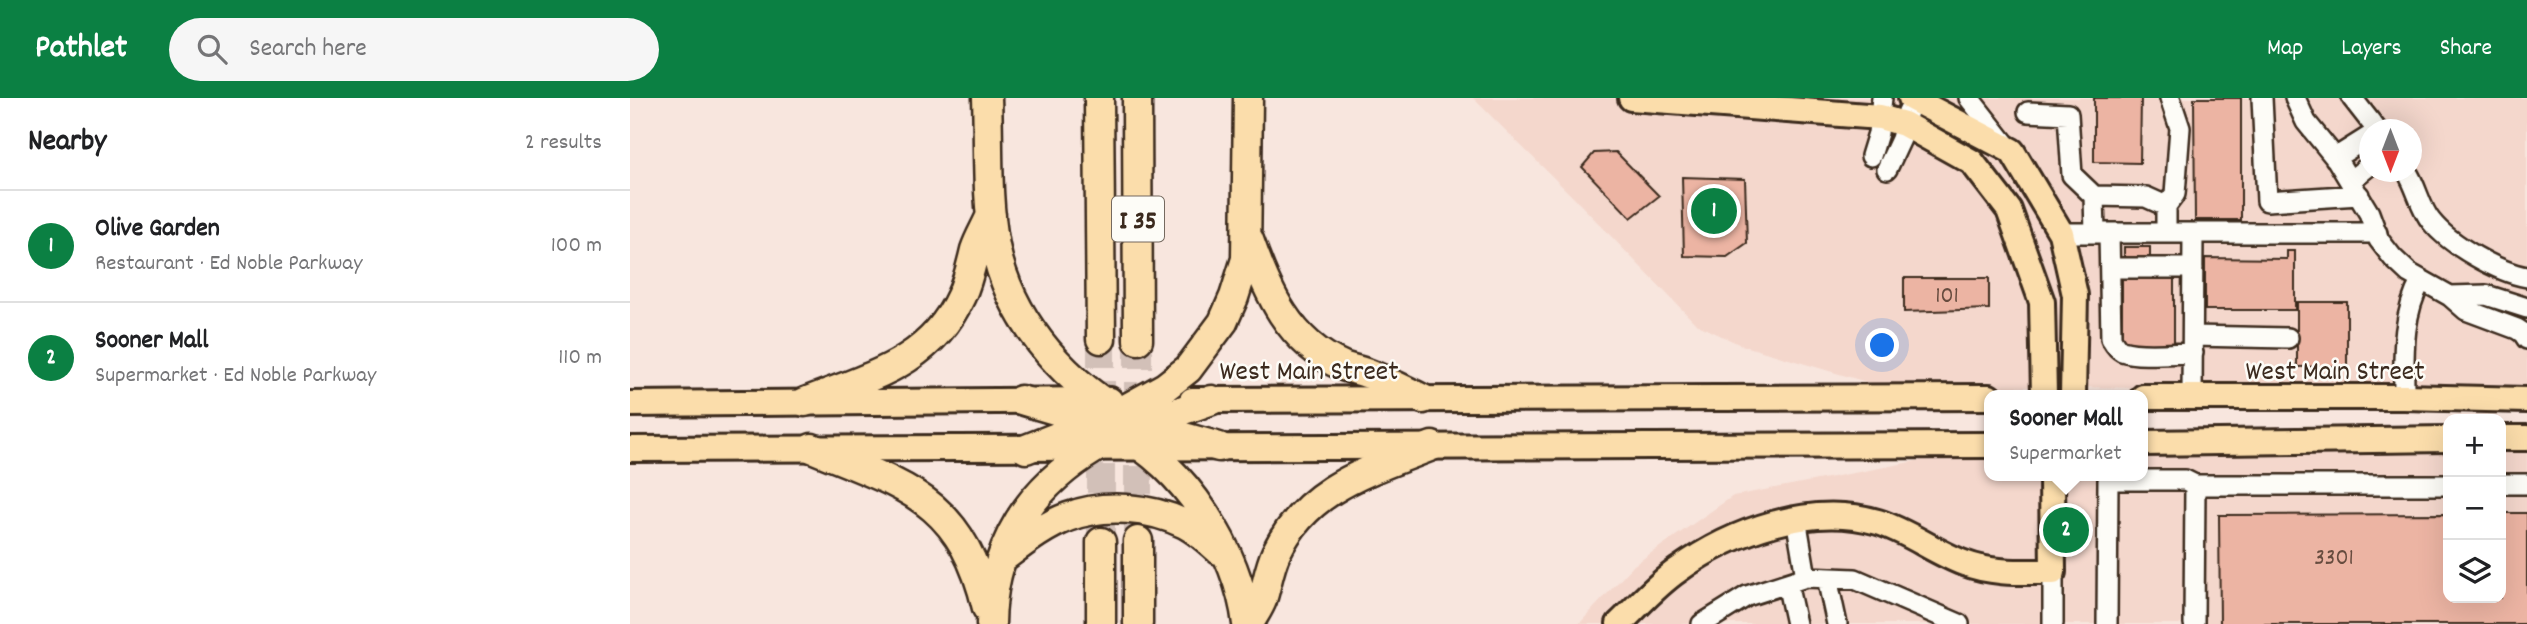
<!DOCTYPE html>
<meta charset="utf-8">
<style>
body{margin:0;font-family:Dekko,sans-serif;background:#f6f6f6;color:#202124}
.controls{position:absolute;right:21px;bottom:21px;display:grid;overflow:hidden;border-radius:14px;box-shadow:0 7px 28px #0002}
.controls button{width:63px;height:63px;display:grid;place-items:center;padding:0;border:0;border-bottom:2px solid #e0e0e0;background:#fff;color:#202124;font:35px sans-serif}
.compass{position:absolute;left:1729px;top:21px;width:63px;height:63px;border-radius:50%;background:#fff;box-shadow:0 7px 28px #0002;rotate:180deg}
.you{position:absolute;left:1253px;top:248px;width:24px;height:24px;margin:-18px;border:5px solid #fff;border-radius:50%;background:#1a73e8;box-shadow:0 0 0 10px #1a73e833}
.badge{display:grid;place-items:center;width:46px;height:46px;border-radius:50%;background:#0b8043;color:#fff;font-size:23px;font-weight:700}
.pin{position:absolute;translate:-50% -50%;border:4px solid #fff;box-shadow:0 2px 7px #0006}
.popup{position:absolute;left:1354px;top:292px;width:164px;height:91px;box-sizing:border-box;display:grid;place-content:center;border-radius:14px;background:#fff;filter:drop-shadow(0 2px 5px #0005);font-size:23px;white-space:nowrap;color:#757577}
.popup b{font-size:26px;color:#202124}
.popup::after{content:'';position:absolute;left:50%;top:100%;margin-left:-14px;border:14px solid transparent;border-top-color:#fff}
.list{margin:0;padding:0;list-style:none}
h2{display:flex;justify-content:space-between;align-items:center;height:91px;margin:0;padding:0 28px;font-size:30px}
h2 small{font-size:23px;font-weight:400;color:#757577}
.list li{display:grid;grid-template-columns:46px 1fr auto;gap:21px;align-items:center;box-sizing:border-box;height:112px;padding:0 28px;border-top:2px solid #e0e0e0}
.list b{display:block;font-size:26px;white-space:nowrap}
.list p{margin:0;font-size:23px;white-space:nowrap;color:#757577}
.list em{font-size:23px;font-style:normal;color:#757577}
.icon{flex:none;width:38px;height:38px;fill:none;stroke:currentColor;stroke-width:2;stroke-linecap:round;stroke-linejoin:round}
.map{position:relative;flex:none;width:1897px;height:526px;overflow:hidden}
header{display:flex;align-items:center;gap:42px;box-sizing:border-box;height:98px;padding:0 35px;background:#0b8043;color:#fff}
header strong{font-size:33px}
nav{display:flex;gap:38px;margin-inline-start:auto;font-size:24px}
.search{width:490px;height:63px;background:#f6f6f6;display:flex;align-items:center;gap:18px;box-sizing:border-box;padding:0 24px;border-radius:38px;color:#757577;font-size:26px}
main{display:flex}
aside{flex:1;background:#fff}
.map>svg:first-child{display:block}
</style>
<header>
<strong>Pathlet</strong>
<div class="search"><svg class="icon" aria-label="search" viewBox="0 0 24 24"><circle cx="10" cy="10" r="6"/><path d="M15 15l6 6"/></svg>Search here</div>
<nav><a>Map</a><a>Layers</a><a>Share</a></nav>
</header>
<main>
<aside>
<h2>Nearby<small>2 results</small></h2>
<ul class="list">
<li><span class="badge">1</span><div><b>Olive Garden</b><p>Restaurant · Ed Noble Parkway</p></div><em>100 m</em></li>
<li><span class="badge">2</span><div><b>Sooner Mall</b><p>Supermarket · Ed Noble Parkway</p></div><em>110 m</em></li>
</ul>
</aside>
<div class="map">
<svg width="1897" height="526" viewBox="0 0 1897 526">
<rect width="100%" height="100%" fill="#f8e6de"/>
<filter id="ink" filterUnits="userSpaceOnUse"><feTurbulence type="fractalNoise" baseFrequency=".0143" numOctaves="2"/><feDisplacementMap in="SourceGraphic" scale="14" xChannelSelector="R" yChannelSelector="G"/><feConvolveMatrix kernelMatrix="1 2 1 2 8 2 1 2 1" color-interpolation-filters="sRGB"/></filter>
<g filter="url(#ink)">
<!-- built -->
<path fill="#f4d7cc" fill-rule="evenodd" d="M843,0H1897V292L1250,288L1111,247L1066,226L946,102ZM1740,32H1782V74H1740Z
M1513,344H1818V500H1871V345L1897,346V526H949L1004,467L1103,398L1307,359L1359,355V378H1513Z"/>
<!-- building -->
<path fill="#ecb4a3" stroke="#3b2a1e" stroke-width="2" d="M1464,0H1511L1510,65L1464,64Z
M1564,0H1611V122H1565Z
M986,54L1029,98L1001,120L952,69L964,55Z
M1052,79L1115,81L1117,145L1097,159L1054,158Z
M1494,149H1520V165H1494Z
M1657,153H1665V212H1575V160L1657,161Z
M1492,177H1544V247H1492Z
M1274,180H1359V211L1274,214Z
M1667,204H1717V268L1667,269Z
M1871,415H1897V526H1590L1589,417L1818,416V500H1871Z"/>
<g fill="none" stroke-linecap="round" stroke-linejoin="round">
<!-- highway-tunnel -->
<path stroke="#d2c0b8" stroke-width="28" stroke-dasharray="28 14" stroke-linecap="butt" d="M471,241V444
M508,242V437"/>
<!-- minor casing -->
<g stroke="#3b2a1e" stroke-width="24">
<path id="minor" d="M1339,0L1376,47
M1632,0L1637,103L1729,97
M1665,0L1676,24L1707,62L1739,115L1749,142L1763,160L1779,175L1820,198L1836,212L1887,231L1893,235L1897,241
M1722,0L1747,32
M1398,14L1438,16L1442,77L1464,98
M1241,58L1248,35L1252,0
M1705,60L1740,38
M1257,71L1271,41L1278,13
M1777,74C1787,89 1790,110 1801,123C1820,147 1868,174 1897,179
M1720,83L1740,67
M1431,135H1747
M1465,135L1464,98L1516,99L1536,108
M1479,135L1481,240C1484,245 1486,250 1492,253C1508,259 1544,255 1563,255
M1536,135V108L1545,96L1550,30L1540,0
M1480,170H1563
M1820,198L1856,197L1897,210
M1563,238L1658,240
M1774,299C1774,259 1771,219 1791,183
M1562,300L1563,135
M1871,386H1897
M1166,420L1176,479L1225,481L1329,526
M1423,474V526
M1197,480L1207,526
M1157,485L1166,526
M1072,526L1117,498L1176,479
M1477,526L1478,382H1555L1565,387H1818
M1564,526L1565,387"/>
</g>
<!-- major casing -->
<g stroke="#3b2a1e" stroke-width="30">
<path id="major" d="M1001,0L1250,19L1274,26L1342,64L1379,112L1412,204L1414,297
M1281,0L1382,53L1431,135L1445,197L1443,297
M1513,299H1774L1897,302
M562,302L1359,299
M0,306L480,302
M1871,340H1897
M1513,345L1818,341
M0,351L1359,347
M989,526C1008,508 1026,487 1048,472C1102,433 1181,404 1248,424C1278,433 1304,454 1334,465C1363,476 1393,474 1423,474L1422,378"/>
</g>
<!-- highway casing -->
<g stroke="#3b2a1e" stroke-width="33">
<path id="highway" d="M357,0C359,49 356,100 365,148C379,218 429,278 489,314C519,331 556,339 589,349
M469,0L471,241
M507,0L508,242
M619,142C637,193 659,245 713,268C721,271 731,273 739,276C757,283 775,292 793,301
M391,302C423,312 457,320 487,334C554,366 609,454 617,526
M175,304C238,279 300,266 331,198C338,183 341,168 345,152C349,140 356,129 361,117
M182,350C276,389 331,400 357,510
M396,351L490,314L535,289L558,271L593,224L604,199L616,161L618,0
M508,443V526
M471,444V526
M374,459C394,444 414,428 438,419C474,405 520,409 555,426C567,432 579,443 589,452
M361,526C362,448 398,391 464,351C473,345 482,339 492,335C521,322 552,313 582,302
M619,526C623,518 629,510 632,502C637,487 639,470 646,455C677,389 739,373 802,348"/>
</g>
<!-- minor -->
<use href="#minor" stroke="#fdfcf7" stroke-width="19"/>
<!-- major -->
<use href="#major" stroke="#fbddab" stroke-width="24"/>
<!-- highway -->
<use href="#highway" stroke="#fbddab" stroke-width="28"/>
</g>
</g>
<g text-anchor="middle" stroke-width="5" stroke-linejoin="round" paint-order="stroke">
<!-- number labels -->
<g font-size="24" fill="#674c3f">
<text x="1317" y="204">101</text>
<text x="1704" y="466">3301</text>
</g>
<!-- shield labels -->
<rect fill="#fdfcf7" stroke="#75695f" stroke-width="2" x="482" y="98.5" width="52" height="45" rx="5"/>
<g font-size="26" font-weight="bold" fill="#3b2a1e">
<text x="508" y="130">I 35</text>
</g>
<!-- street labels -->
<g font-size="28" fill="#3b2a1e" stroke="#fdfcf7">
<text x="679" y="281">West Main Street</text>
<text x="1705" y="281">West Main Street</text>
</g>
</g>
</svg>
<div class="controls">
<button>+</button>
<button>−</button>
<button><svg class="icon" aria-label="layers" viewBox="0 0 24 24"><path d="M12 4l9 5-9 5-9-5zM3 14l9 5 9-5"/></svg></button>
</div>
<svg class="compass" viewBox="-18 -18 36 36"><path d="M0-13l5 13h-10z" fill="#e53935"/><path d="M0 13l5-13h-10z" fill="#757577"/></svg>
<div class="you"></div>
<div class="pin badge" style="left:1084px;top:113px">1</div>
<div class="pin badge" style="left:1436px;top:432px">2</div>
<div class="popup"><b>Sooner Mall</b>Supermarket</div>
</div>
</main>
